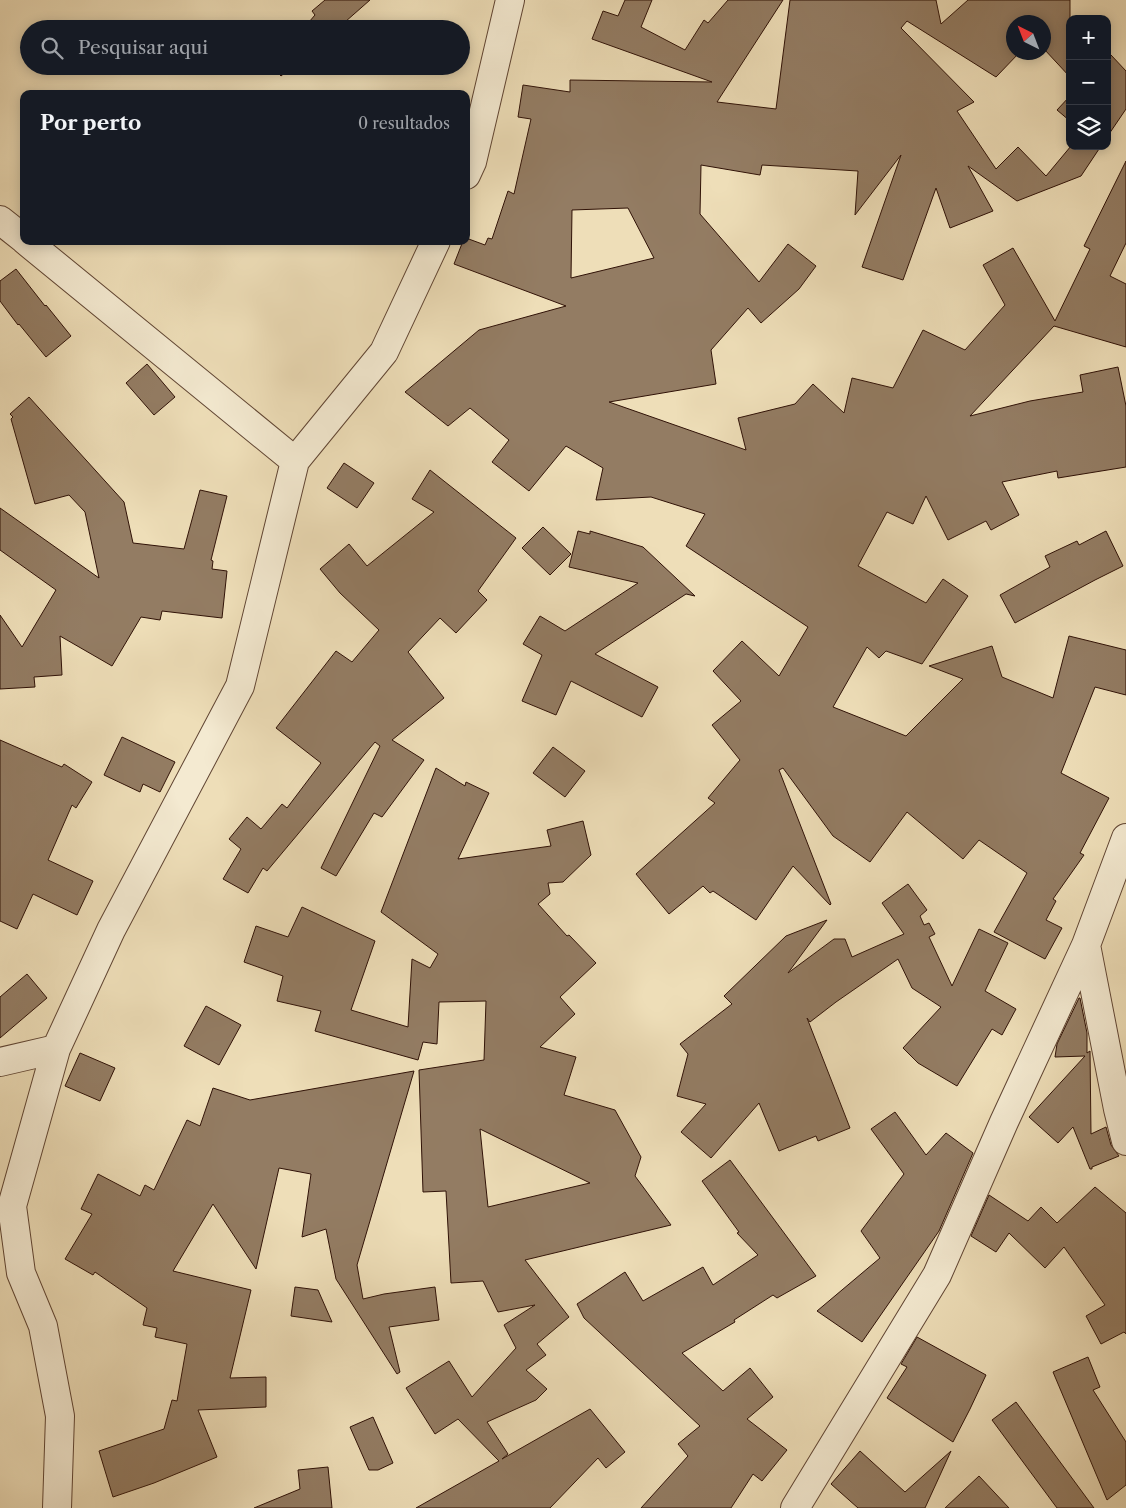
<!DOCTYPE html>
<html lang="pt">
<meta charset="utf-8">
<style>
body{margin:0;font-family:"Libre Caslon Text",serif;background:#20242c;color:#f1f3f6}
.controls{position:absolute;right:15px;top:15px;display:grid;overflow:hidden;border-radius:10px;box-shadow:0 2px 12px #0003}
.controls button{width:45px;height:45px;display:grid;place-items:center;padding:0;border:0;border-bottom:1px solid #363941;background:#171b24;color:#f1f3f6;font:25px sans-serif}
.compass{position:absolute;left:1006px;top:15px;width:45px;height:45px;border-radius:50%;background:#171b24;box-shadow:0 2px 12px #0003;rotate:318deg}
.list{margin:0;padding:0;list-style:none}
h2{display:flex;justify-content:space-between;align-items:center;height:65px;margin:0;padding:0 20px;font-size:21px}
h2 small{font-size:16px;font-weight:400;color:#9ea1a6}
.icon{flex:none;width:28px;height:28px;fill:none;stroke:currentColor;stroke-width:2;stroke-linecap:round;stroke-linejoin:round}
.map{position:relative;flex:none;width:1126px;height:1508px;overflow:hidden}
.search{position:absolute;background:#171b24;box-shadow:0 2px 12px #0003;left:20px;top:20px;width:450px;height:55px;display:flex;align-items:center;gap:12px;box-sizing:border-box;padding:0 18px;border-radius:28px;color:#9ea1a6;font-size:19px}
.panel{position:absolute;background:#171b24;box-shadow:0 2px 12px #0003;left:20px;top:90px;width:450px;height:155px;border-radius:10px}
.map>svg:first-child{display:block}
</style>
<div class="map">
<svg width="1126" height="1508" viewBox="0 0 1126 1508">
<rect width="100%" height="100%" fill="#eedeb8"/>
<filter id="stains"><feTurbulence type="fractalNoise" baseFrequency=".004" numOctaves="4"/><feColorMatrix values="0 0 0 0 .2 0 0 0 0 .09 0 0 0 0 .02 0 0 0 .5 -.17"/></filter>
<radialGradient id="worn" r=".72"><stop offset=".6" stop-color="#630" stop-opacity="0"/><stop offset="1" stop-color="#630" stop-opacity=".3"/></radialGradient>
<!-- building -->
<path fill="#937c63" stroke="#301207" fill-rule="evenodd" d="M325,0H370L337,29H303L315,15L312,11Z
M625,0H652L641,27L685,50L704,20L708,23L728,0H783L717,102L776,109L790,0H936L941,24L968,0H1070V77L1044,49V22H1014V52H1020L996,77L907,21L901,28L974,102L957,111L996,169L1018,147L1046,176L1071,146H1101L1081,176L1017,201L968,166L993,211L950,228L936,188L903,280L862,267L901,155L855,215L858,171L762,165L760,175L701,165L700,214L759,282L788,244L816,266L799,289L761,323L748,308L711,350L716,384L609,402L746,450L738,418L795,404L813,384L844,413L852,378L893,388L923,330L965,350L1005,305L983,265L1013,248L1055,321L1090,249L1084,246L1126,161V243L1110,276L1126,284V347L1054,326L970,416L1030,401L1083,392L1080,375L1118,367L1126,406V467L1058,478L1057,471L1002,482L1019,515L991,530L986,521L948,540L926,496L913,524L887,512L858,566L926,603L943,579L968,596L922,664L886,651L879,658L867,647L833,707L906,736L963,679L929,666L992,646L1002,677L1053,698L1069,636L1126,650V695L1095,687L1061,773L1109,798L1080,853L1084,855L1053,899L1056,901L1046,920L1062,928L1045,959L994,932L1027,873L979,840L963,859L907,812L870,862L833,836L783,768L779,770L831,904L830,905L793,866L756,920L713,891L710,893L703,886L669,914L636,874L715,803L708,798L740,760L712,725L741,701L713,671L742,641L779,676L808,627L686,546L705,514L651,497L596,500L603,468L566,446L529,491L492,462L509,440L470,408L448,426L405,392L479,330L566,306L454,264L463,241H466V238L485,245L488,238L492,239L508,191L514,194L531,119L518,117L523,85L570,92V80L712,82L592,39L603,11L618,16ZM628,208L654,258L571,278L572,210Z
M1111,55L1126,71V109L1107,137V59Z
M272,66H293L281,76Z
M1070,96V121L1057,110Z
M16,269L45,306L46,305L71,336L46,357L19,324L18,325L0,301V281Z
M147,364L175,397L154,415L126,383Z
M29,397L124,502L133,543L184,549L200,490L227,496L211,560L213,561L212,569L227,571L222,618L162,611L160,620L141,617L112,666L60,636L62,675L34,677L35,687L0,689V615L22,647L56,590L0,550V508L99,578L85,512L69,495L35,504L11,419L13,417L10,414Z
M344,463L374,483L357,508L327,488Z
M430,470L516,538L478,591L487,600L456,633L440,618L408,652L444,698L392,740L424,760L382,817L374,813L336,876L321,868L380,746L375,742L267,871L263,868L248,893L223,879L241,849L229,839L247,817L261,829L282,804L287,808L321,763L276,728L336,651L352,662L379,630L340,593L320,569L349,544L367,566L434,512L412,499Z
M543,527L571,554L550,575L522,548Z
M578,531L590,534V531L643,547L695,596L686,594L595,654L658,687L642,717L571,681L556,715L522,701L542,655L523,644L540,616L565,631L638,583L569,567Z
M1106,531L1123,566L1095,580L1015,623L1000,595L1050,567L1045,556L1077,541L1079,545Z
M122,737L175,762L160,792L143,784L140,792L104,775Z
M0,740L62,767L64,764L92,782L76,808L72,805L48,860L93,881L77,915L33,894L17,929L0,921Z
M553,747L585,771L565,797L533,773Z
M436,768L465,786L466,782L489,793L458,859L551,846L547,830L583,821L591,855L563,882L548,883L550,894L538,904L567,936L569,935L596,963L560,997L575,1014L540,1047L576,1057L564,1095L615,1110L641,1157L635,1176L671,1225L525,1260L569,1317L537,1344L546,1355L526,1370L547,1389L536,1400L487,1422L508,1454L502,1459L590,1409L625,1452L606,1468L598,1458L550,1508H416L499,1461L458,1419L435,1434L406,1388L449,1361L472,1397L516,1348L504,1325L535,1305L498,1312L483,1281L451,1283L446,1191L423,1192L419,1070L484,1060L486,1001L439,1002L437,1044L423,1042L418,1060L315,1031L321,1011L277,1001L283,976L244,962L256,926L288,937L302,907L375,941L351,1010L408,1027L412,959L430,968L438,954L381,912ZM480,1129L590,1183L488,1207Z
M908,884L927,910L920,916L924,925L929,923L935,934L929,937L952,986L979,929L1008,943L985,991L1016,1009L1002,1035L992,1029L957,1086L918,1063L903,1048L941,1007L912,988L898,959L836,1002L810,1022L807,1018L850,1128L818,1141L816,1136L779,1151L759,1103L711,1158L681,1132L706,1104L677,1096L688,1054L680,1044L732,1004L724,996L786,936L827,920L788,973L834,939H845L852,957L904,934L882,903Z
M27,974L47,998L0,1038V997Z
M1079,998H1080L1087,1033V1053L1090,1051L1091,1134L1106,1127L1111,1145L1119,1156L1092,1167V1169H1090L1073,1127L1058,1143L1029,1117L1085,1056L1055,1057L1057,1044Z
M206,1006L241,1025L219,1065L184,1046Z
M80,1053L115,1068L100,1101L65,1086Z
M414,1071L357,1265L363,1299L384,1294L435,1287L439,1320L389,1327L400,1372L397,1374L336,1279L326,1229L302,1237L311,1174L279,1168L256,1269L213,1204L173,1271L251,1290L230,1378L266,1377V1407L198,1410L217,1457L154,1483L113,1497L99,1451L164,1429L172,1400L177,1401L187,1344L155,1337L157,1328L143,1325L147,1308L95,1272L93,1275L65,1259L92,1214L81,1209L98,1174L140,1196L145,1185L154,1190L187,1120L200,1126L213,1088L250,1100Z
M895,1112L926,1155L946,1133L973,1153L939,1231L862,1342L817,1311L880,1258L861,1231L904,1174L871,1129Z
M730,1160L816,1276L777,1298L773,1295L734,1320L735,1322L682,1353L723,1391L750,1368L773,1397L747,1419L787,1450L762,1481L753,1474L731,1508H641L688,1456L678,1444L700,1426L584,1318L577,1304L625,1272L643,1301L703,1267L713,1285L758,1255L737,1233L739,1232L702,1181Z
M1095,1187L1126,1213V1334L1124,1332L1101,1344L1086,1316L1105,1305L1064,1247L1045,1268L1009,1233L996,1252L971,1236L989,1195L1028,1221L1041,1207L1057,1223Z
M295,1287L318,1290L332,1322L291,1316Z
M917,1337L986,1375L970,1409L953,1442L887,1398L907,1367L901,1364Z
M1088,1357L1100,1387L1093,1390L1126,1442V1485L1107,1500L1053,1372Z
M1016,1402L1094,1508H1057L992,1420Z
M373,1417L393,1463L378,1470H369L350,1427Z
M860,1451L905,1492L951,1451L925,1508H858L831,1484Z
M328,1467L332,1508H254L300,1489L298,1470Z
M979,1476L1009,1508H945Z"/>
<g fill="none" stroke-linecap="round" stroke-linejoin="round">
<!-- minor casing -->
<g stroke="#604533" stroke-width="30">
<path id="minor" d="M466,175L472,162L510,0
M0,220L24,239
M26,241L295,461
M1086,945L1118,1109L1126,1141
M56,1049L12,1206L21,1273L43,1326L60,1416L57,1508
M0,1062L56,1049L111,930L240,686L295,461L384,352L436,241
M795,1508L937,1275L1004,1122L1086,945L1126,838"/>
</g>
<!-- minor -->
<use href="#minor" stroke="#f4ead1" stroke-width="28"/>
</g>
<rect width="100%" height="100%" filter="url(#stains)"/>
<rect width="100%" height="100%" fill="url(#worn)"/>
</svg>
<div class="controls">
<button>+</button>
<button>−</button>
<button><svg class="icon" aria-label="layers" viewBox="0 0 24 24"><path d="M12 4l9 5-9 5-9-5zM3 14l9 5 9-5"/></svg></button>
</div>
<svg class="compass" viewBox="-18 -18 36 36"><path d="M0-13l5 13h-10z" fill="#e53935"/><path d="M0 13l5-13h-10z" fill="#9ea1a6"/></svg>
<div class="search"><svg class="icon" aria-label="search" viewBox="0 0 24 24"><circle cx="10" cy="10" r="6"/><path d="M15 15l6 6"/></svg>Pesquisar aqui</div>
<section class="panel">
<h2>Por perto<small>0 resultados</small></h2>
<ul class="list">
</ul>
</section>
</div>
